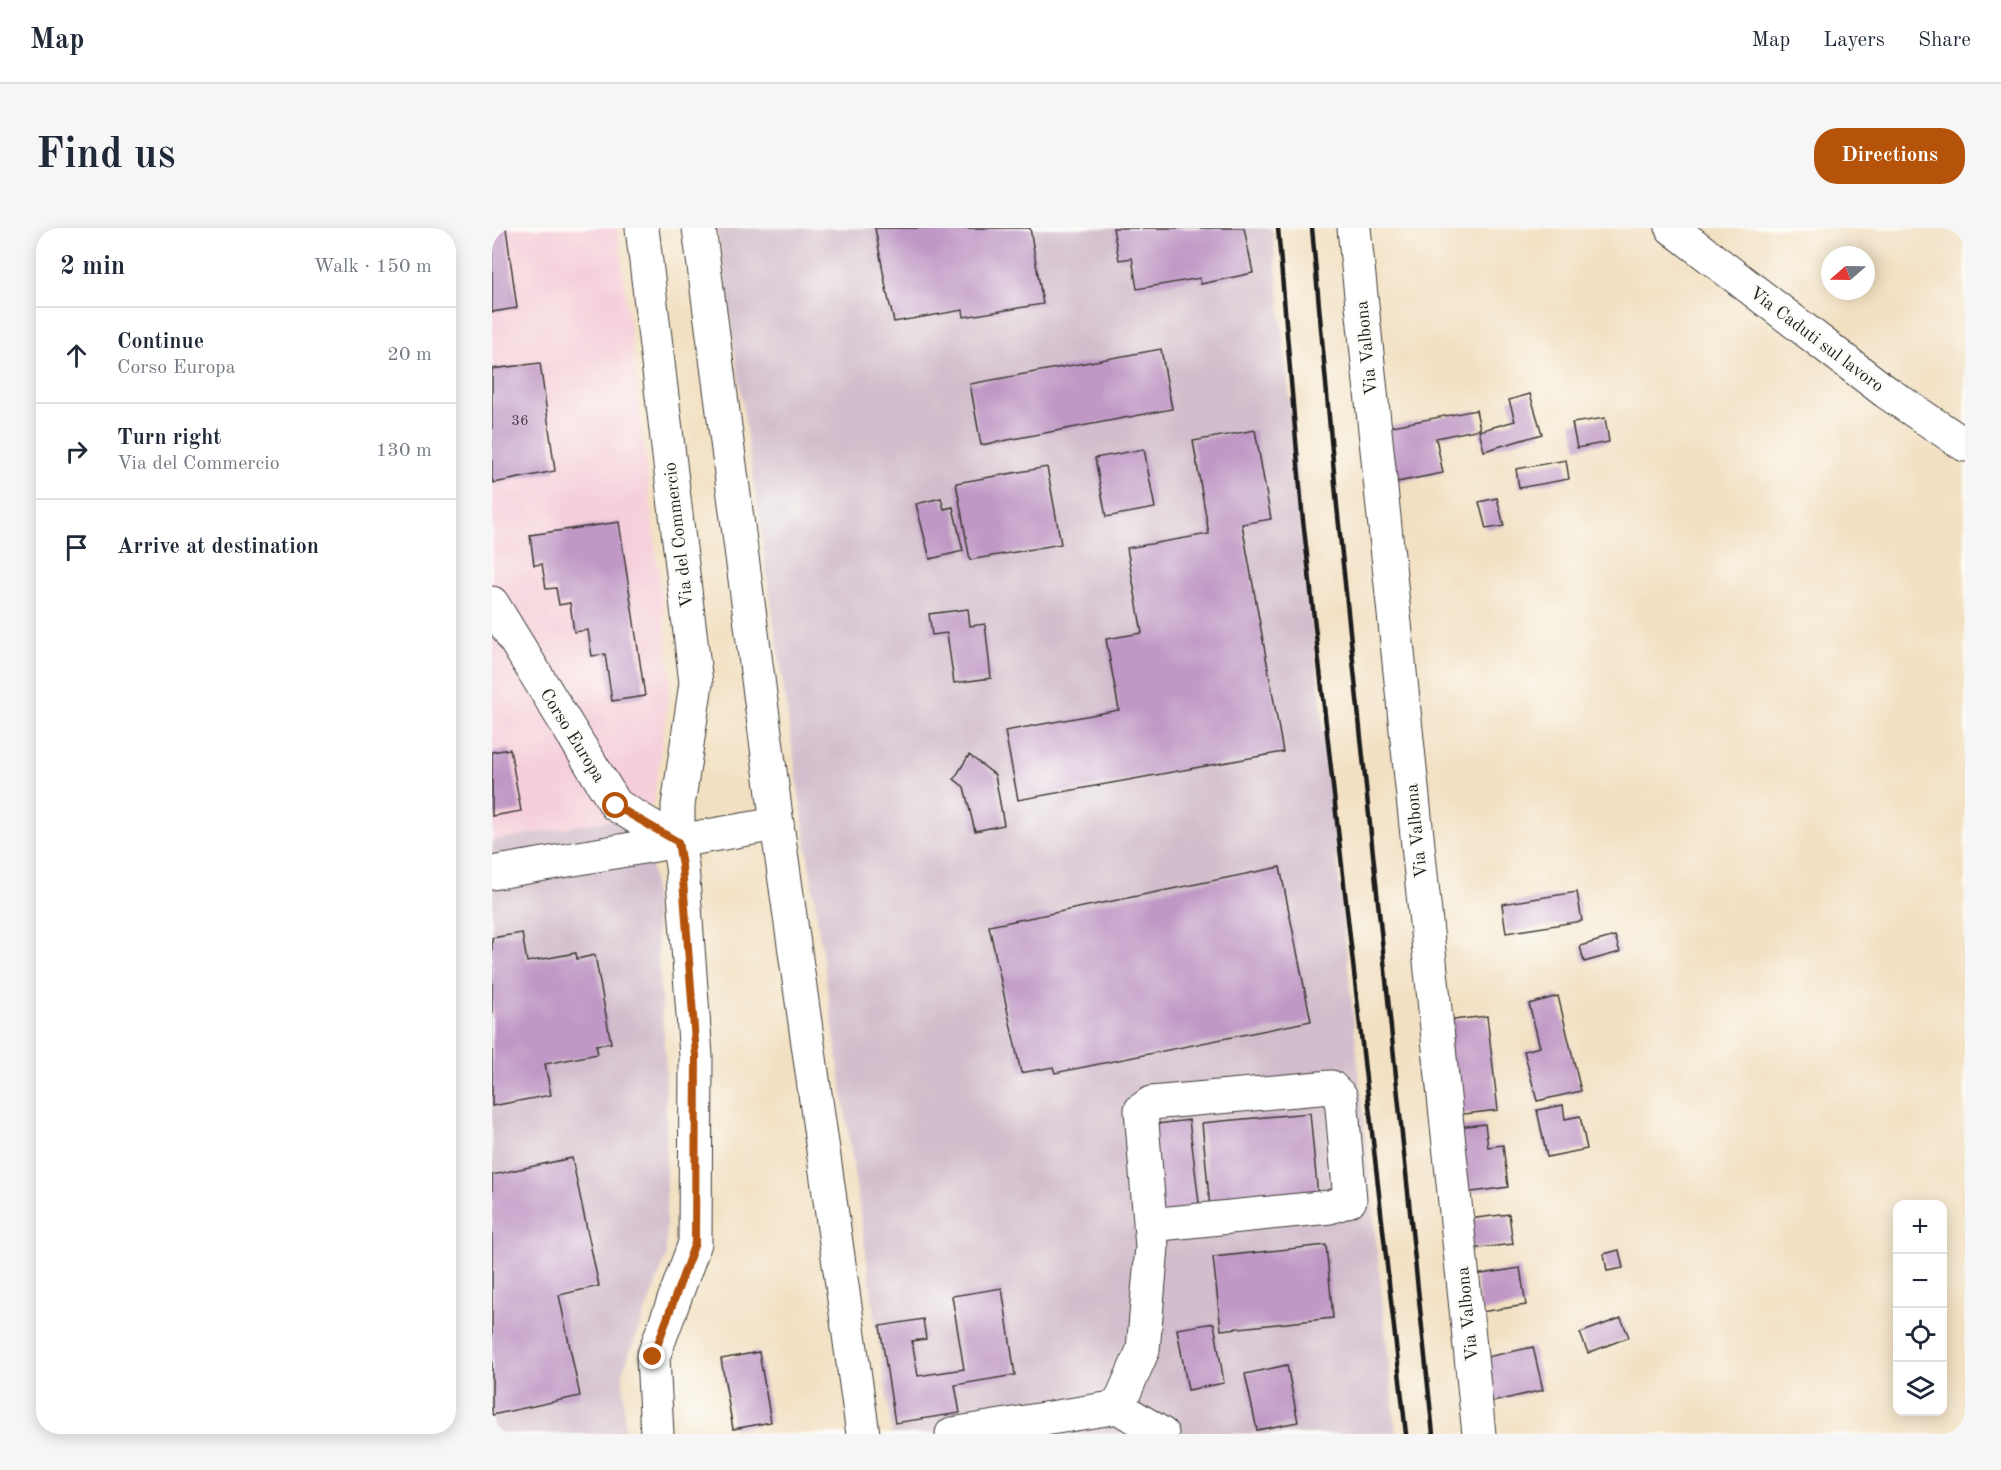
<!DOCTYPE html>
<meta charset="utf-8">
<style>
body{margin:0;font-family:"Old Standard TT",serif;background:#f6f6f7;color:#1f2937}
.controls{position:absolute;right:18px;bottom:18px;display:grid;overflow:hidden;border-radius:12px;box-shadow:0 3px 15px #0003}
.controls button{width:54px;height:54px;display:grid;place-items:center;padding:0;border:0;border-bottom:2px solid #e0e1e3;background:#fff;color:#1f2937;font:30px sans-serif}
.compass{position:absolute;left:1329px;top:18px;width:54px;height:54px;border-radius:50%;background:#fff;box-shadow:0 3px 15px #0003;rotate:250deg}
.stop{position:absolute;width:18px;height:18px;margin:-14px;border:4px solid #b45309;border-radius:50%;background:#fff}
.stop.end{background:#b45309;border-color:#fff;box-shadow:0 2px 6px #0008}
.list{margin:0;padding:0;list-style:none}
h2{display:flex;justify-content:space-between;align-items:center;height:78px;margin:0;padding:0 24px;font-size:26px}
h2 small{font-size:20px;font-weight:400;color:#747a83}
.list li{display:grid;grid-template-columns:39px 1fr auto;gap:18px;align-items:center;box-sizing:border-box;height:96px;padding:0 24px;border-top:2px solid #e0e1e3}
.list b{display:block;font-size:22px;white-space:nowrap}
.list p{margin:0;font-size:20px;white-space:nowrap;color:#747a83}
.list em{font-size:20px;font-style:normal;color:#747a83}
.icon{flex:none;width:33px;height:33px;fill:none;stroke:currentColor;stroke-width:2;stroke-linecap:round;stroke-linejoin:round}
.map{position:relative;flex:none;width:1473px;height:1206px;overflow:hidden;border-radius:24px}
header{display:flex;align-items:center;gap:36px;box-sizing:border-box;height:84px;padding:0 30px;background:#fff;border-bottom:2px solid #e0e1e3}
header strong{font-size:28px}
nav{display:flex;gap:33px;margin-inline-start:auto;font-size:21px}
.intro{display:flex;align-items:center;justify-content:space-between;box-sizing:border-box;height:144px;padding:0 36px}
h1{margin:0;font-size:42px}
.button{padding:15px 27px;border-radius:24px;background:#b45309;color:#fff;font-size:21px;font-weight:700}
main{display:flex;gap:36px;padding:0 36px}
aside{flex:1;background:#fff;border-radius:24px;box-shadow:0 3px 15px #0003}
.map>svg:first-child{display:block}
</style>
<header>
<strong>Map</strong>
<nav><a>Map</a><a>Layers</a><a>Share</a></nav>
</header>
<div class="intro"><h1>Find us</h1><a class="button">Directions</a></div>
<main>
<aside>
<h2>2 min<small>Walk · 150 m</small></h2>
<ul class="list">
<li><svg class="icon" aria-label="ahead" viewBox="0 0 24 24"><path d="M12 20V5M6 11l6-6 6 6"/></svg><div><b>Continue</b><p>Corso Europa</p></div><em>20 m</em></li>
<li><svg class="icon" aria-label="right" viewBox="0 0 24 24"><path d="M7 20v-9h11M14 6l5 5-5 5"/></svg><div><b>Turn right</b><p>Via del Commercio</p></div><em>130 m</em></li>
<li><svg class="icon" aria-label="arrive" viewBox="0 0 24 24"><path d="M6 21V4h12l-3 4 3 4H6"/></svg><div><b>Arrive at destination</b></div></li>
</ul>
</aside>
<div class="map">
<svg width="1473" height="1206" viewBox="0 0 1473 1206">
<rect width="100%" height="100%" fill="#fdfcf7"/>
<filter id="ink" filterUnits="userSpaceOnUse"><feTurbulence type="fractalNoise" baseFrequency=".0167" numOctaves="2"/><feDisplacementMap in="SourceGraphic" scale="12" xChannelSelector="R" yChannelSelector="G"/><feConvolveMatrix kernelMatrix="1 2 1 2 8 2 1 2 1" color-interpolation-filters="sRGB"/></filter>
<filter id="wash" filterUnits="userSpaceOnUse"><feTurbulence type="fractalNoise" baseFrequency=".008" numOctaves="4" result="noise"/><feDisplacementMap in="SourceGraphic" scale="24" xChannelSelector="R" yChannelSelector="G"/><feGaussianBlur stdDeviation="1.35" result="paint"/><feColorMatrix in="noise" values="0 0 0 0 0 0 0 0 0 0 0 0 0 0 0 0 0 1.4 0 .05"/><feComposite in="paint" operator="in"/></filter>
<g filter="url(#wash)">
<rect width="100%" height="100%" fill="#f2e0c2"/>
<!-- built -->
<path fill="#f5cfda" d="M0,0H126L179,450L162,573L154,586L0,613Z"/>
<!-- industrial -->
<path fill="#d1bdcb" d="M225,0H780L904,1206H400Z
M154,586L161,651L174,841V1029L131,1143L133,1206H0V613Z"/>
<g id="blocks">
<!-- building -->
<path fill="#bf98c5" d="M0,0H14L25,80L0,84Z
M383,0H538L551,76L472,89L471,82L402,94L395,65Z
M621,0H752L761,45L709,56L708,50L645,61L640,30L627,32Z
M669,121L680,181L489,217L478,156Z
M48,135L63,243L2,255L0,251V141Z
M1038,166L1050,206L992,223L987,203L1023,193L1017,172Z
M984,182L988,201L944,210L951,245L905,254L895,199Z
M1113,190L1117,214L1085,220L1080,195Z
M763,202L779,291L750,296L791,524L526,572L513,503L627,482L614,411L650,405L635,320L717,306L701,213Z
M652,221L663,280L614,289L603,230Z
M1074,232L1077,251L1027,260L1024,241Z
M555,239L569,316L478,332L464,255Z
M449,270L452,281L461,279L471,323L438,331L424,276Z
M1005,270L1012,298L994,301L987,274Z
M127,294L153,468L120,473L113,426L100,428L96,402L82,404L78,375L67,377L64,360L54,361L50,336L42,337L38,307Z
M476,381L478,398L493,396L499,450L462,455L455,405L440,407L437,386Z
M18,521L29,583L0,588V524Z
M477,527L503,547L512,597L483,603L472,559L462,551Z
M788,639L819,793L563,845L561,839L529,845L497,698Z
M1085,664L1090,693L1014,705L1010,676Z
M30,705L35,734L84,725L85,731L103,727L119,815L104,817L106,826L53,836L59,867L0,878V710Z
M1123,708L1128,724L1092,734L1088,718Z
M1066,768L1089,863L1045,873L1032,823L1048,819L1037,776Z
M995,788L1006,882L964,887L952,793Z
M1071,877L1073,891L1088,888L1095,921L1055,929L1045,882Z
M818,885L826,969L718,980L710,895Z
M697,892L708,983L669,988L657,897Z
M993,896L996,919L1011,917L1016,959L973,965L965,899Z
M80,930L107,1058L67,1067L88,1168L0,1187V947Z
M1017,986L1021,1016L979,1021L976,991Z
M834,1017L841,1090L729,1102L721,1029Z
M1127,1022L1131,1040L1115,1043L1112,1026Z
M1028,1040L1034,1077L989,1084L983,1047Z
M510,1060L523,1147L463,1157L468,1185L403,1195L388,1098L431,1091L434,1111L420,1113L426,1148L472,1141L460,1068Z
M1129,1090L1137,1109L1096,1125L1088,1105Z
M722,1095L732,1155L696,1162L685,1101Z
M1041,1119L1051,1162L1000,1174L990,1130Z
M267,1124L279,1194L241,1201L229,1131Z
M795,1137L806,1194L765,1202L753,1146Z"/>
</g>
</g>
<g filter="url(#ink)">
<use href="#blocks" fill-opacity="0" stroke="#3c3935" stroke-width="1.5"/>
<g fill="none" stroke-linecap="round" stroke-linejoin="round">
<!-- minor casing -->
<g stroke="#3c3935" stroke-width="35">
<path id="minor" d="M150,0L204,455L186,578V614L190,638L204,828L203,1015L161,1129L165,1206
M862,0L987,1206
M1180,0L1394,164L1473,217
M0,375L124,577L186,614
M0,645L285,596
M626,1179L651,1122L660,1019L649,882L659,875L839,859L849,869L858,972L838,979L658,997
M460,1206L626,1179L670,1206"/>
</g>
<!-- major casing -->
<g stroke="#3c3935" stroke-width="35">
<path id="major" d="M207,0L285,596L371,1206"/>
</g>
<!-- minor -->
<use href="#minor" stroke="#fff" stroke-width="33"/>
<!-- major -->
<use href="#major" stroke="#fff" stroke-width="33"/>
<!-- rail -->
<path stroke="#1c1c1c" stroke-width="4.5" d="M786,0L810,283L914,1206
M820,0L845,278L941,1206"/>
</g>
</g>
<g fill="none" stroke-linecap="round" stroke-linejoin="round" filter="url(#ink)">
<!-- route -->
<path stroke="#b45309" stroke-width="8" d="M124,578L186,614L190,638L204,828L203,1015L161,1129"/>
</g>
<g text-anchor="middle" stroke-width="4.5" stroke-linejoin="round" paint-order="stroke">
<!-- number labels -->
<g font-size="15" fill="#453b46">
<text x="28" y="197">36</text>
</g>
<!-- street labels -->
<g font-size="18" fill="#1c1c1c" stroke="#fdfcf7">
<text transform="translate(1325 111) rotate(37)" y="6">Via Caduti sul lavoro</text>
<text transform="translate(874 120) rotate(-96)" y="6">Via Valbona</text>
<text transform="translate(186 307) rotate(-97)" y="6">Via del Commercio</text>
<text transform="translate(81 507) rotate(58)" y="6">Corso Europa</text>
<text transform="translate(924 603) rotate(-96)" y="6">Via Valbona</text>
<text transform="translate(975 1086) rotate(-96)" y="6">Via Valbona</text>
</g>
</g>
</svg>
<div class="controls">
<button>+</button>
<button>−</button>
<button><svg class="icon" aria-label="locate" viewBox="0 0 24 24"><circle cx="12" cy="12" r="6"/><path d="M12 2v4M12 18v4M2 12h4M18 12h4"/></svg></button>
<button><svg class="icon" aria-label="layers" viewBox="0 0 24 24"><path d="M12 4l9 5-9 5-9-5zM3 14l9 5 9-5"/></svg></button>
</div>
<svg class="compass" viewBox="-18 -18 36 36"><path d="M0-13l5 13h-10z" fill="#e53935"/><path d="M0 13l5-13h-10z" fill="#747a83"/></svg>
<div class="stop" style="left:124px;top:578px"></div>
<div class="stop end" style="left:161px;top:1129px"></div>
</div>
</main>
